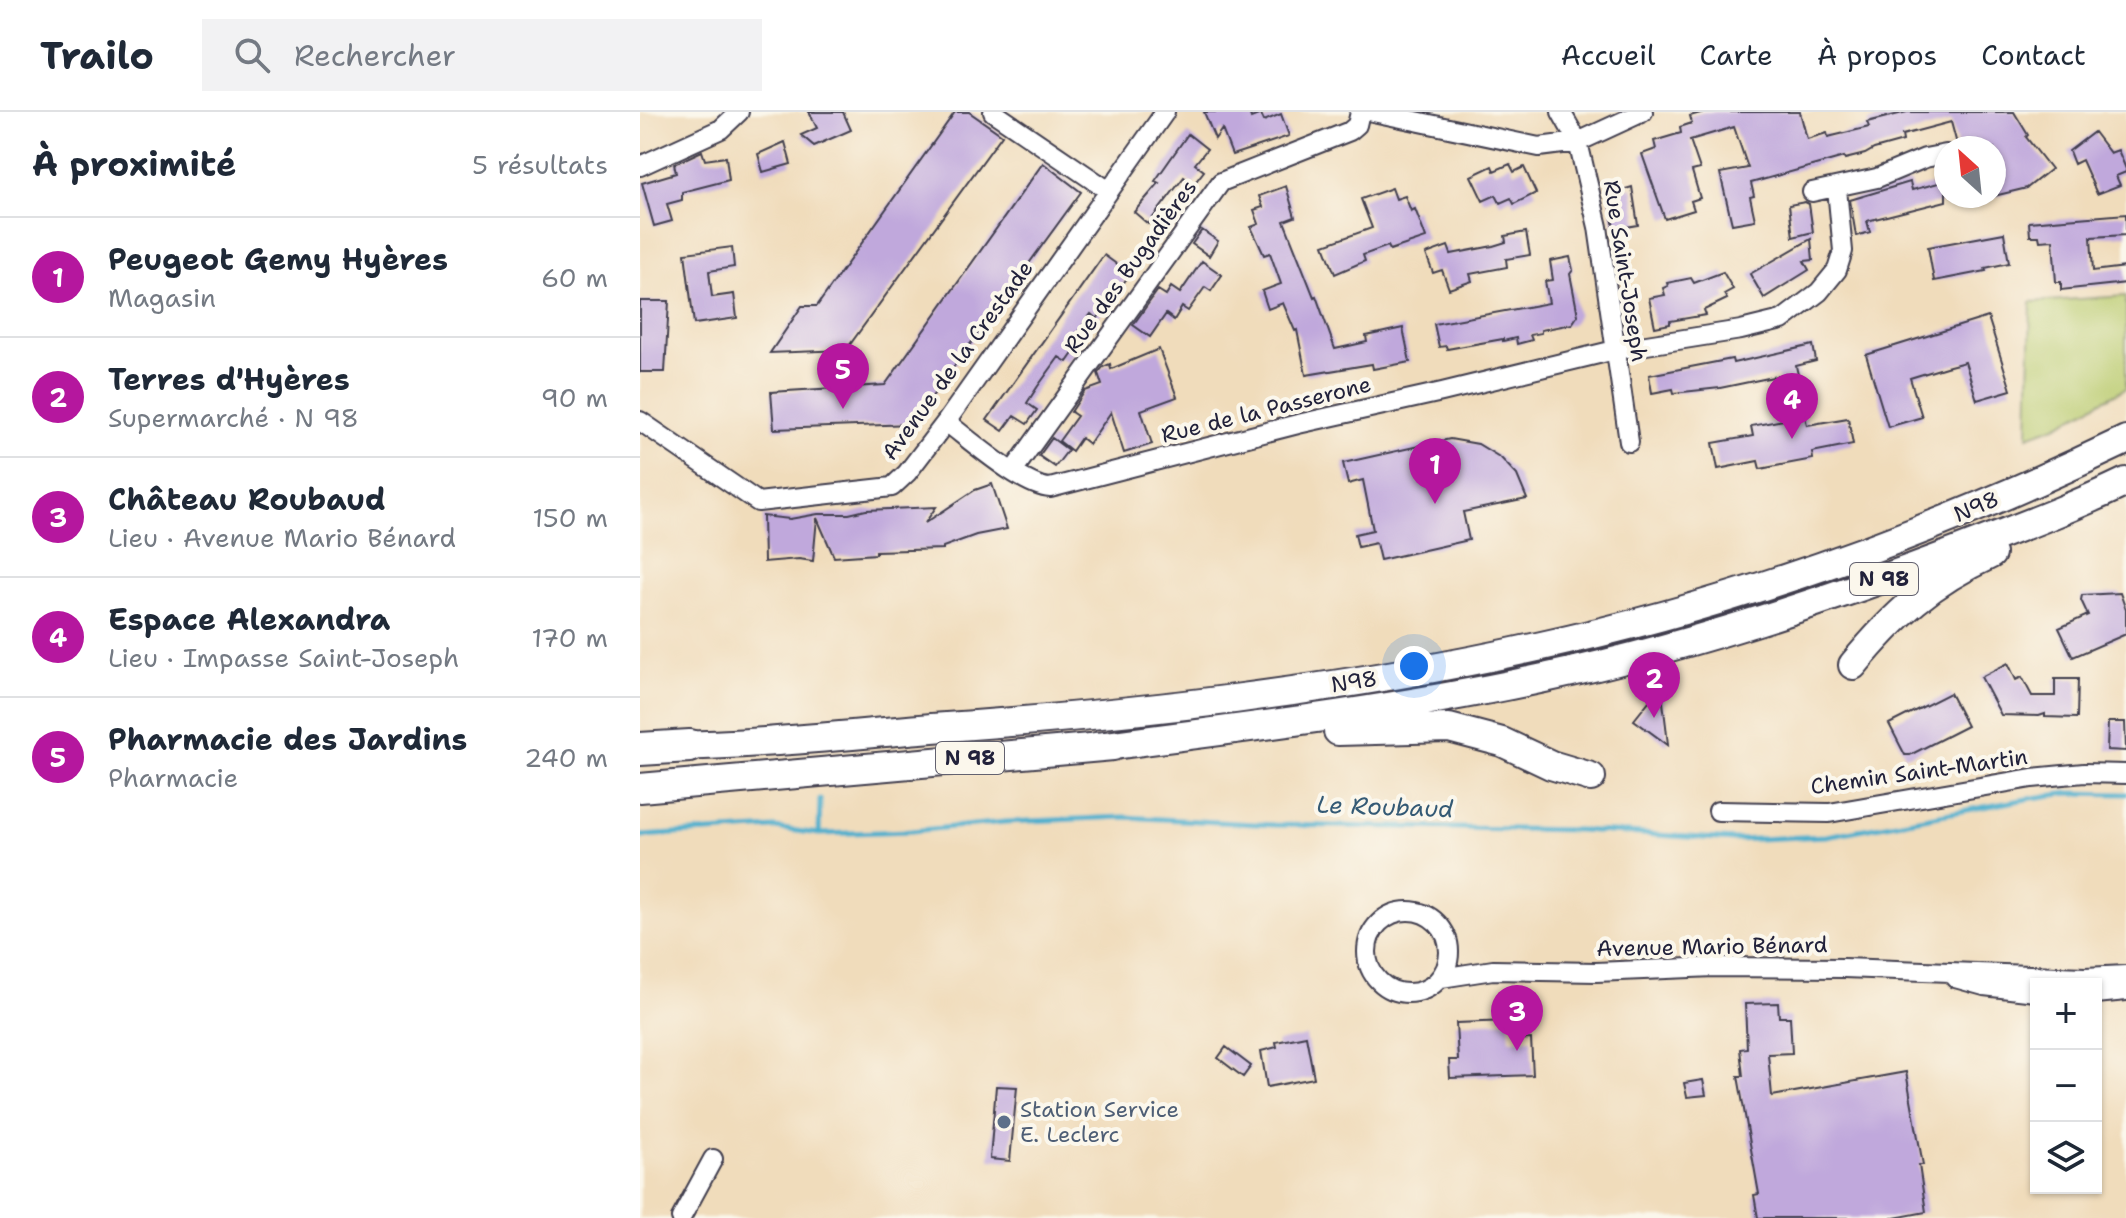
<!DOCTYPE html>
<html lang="fr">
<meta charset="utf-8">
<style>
body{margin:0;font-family:"Shantell Sans",sans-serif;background:#f2f2f3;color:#1f2937}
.controls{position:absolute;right:24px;bottom:24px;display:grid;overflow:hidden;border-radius:0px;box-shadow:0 2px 6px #0004}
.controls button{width:72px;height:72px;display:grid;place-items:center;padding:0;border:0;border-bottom:2px solid #e0e1e3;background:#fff;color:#1f2937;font:40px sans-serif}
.compass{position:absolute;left:1294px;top:24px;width:72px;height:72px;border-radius:50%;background:#fff;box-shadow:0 2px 6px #0004;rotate:333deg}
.you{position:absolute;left:774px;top:554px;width:28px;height:28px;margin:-20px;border:6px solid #fff;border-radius:50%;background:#1a73e8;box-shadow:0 0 0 12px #1a73e833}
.badge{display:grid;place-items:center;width:52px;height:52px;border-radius:50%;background:#b5179e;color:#fff;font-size:26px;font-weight:700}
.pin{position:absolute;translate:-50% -66px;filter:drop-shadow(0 2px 4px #0008)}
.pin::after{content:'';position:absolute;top:42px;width:28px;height:24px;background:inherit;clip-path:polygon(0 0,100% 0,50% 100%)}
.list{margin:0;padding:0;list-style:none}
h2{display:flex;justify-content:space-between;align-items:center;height:104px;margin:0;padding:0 32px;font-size:34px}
h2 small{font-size:26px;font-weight:400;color:#747a83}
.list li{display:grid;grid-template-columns:52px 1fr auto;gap:24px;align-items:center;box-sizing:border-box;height:120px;padding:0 32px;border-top:2px solid #e0e1e3}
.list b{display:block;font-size:30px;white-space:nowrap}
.list p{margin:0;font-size:26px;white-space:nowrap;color:#747a83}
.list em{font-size:26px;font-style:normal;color:#747a83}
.icon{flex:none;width:44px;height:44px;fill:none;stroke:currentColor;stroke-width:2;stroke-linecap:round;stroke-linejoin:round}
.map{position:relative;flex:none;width:1486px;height:1106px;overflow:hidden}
header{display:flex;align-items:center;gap:48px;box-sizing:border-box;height:112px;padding:0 40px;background:#fff;border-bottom:2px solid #e0e1e3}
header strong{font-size:38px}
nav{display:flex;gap:44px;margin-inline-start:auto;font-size:28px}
.search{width:560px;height:72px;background:#f2f2f3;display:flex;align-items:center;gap:20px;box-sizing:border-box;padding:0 28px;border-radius:0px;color:#747a83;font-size:30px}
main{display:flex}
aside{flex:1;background:#fff}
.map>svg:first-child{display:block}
</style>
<header>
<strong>Trailo</strong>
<div class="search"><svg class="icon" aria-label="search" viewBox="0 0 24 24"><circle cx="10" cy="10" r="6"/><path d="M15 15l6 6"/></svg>Rechercher</div>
<nav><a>Accueil</a><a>Carte</a><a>À propos</a><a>Contact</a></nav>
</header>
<main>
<aside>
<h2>À proximité<small>5 résultats</small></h2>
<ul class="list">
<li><span class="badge">1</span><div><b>Peugeot Gemy Hyères</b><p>Magasin</p></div><em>60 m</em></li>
<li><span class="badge">2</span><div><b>Terres d'Hyères</b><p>Supermarché · N 98</p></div><em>90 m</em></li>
<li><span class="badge">3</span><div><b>Château Roubaud</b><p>Lieu · Avenue Mario Bénard</p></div><em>150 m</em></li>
<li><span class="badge">4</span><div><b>Espace Alexandra</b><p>Lieu · Impasse Saint-Joseph</p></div><em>170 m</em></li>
<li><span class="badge">5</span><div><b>Pharmacie des Jardins</b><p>Pharmacie</p></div><em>240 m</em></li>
</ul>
</aside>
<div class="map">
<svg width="1486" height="1106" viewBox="0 0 1486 1106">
<rect width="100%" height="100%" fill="#fbf7ec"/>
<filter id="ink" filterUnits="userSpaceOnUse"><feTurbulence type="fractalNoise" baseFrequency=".0125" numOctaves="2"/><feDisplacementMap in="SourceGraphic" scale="16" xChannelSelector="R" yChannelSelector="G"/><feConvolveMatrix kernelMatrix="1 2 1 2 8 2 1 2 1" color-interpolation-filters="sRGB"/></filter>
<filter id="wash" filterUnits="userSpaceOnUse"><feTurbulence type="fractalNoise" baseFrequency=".006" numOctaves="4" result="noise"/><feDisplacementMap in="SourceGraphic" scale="32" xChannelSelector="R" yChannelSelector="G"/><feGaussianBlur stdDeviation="1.8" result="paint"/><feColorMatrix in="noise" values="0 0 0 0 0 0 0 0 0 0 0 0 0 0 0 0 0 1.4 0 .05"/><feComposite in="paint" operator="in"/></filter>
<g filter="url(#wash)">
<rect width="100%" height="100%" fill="#f0dcbb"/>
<!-- green -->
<path fill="#bacb6e" stroke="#6e7654" stroke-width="2" d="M1486,184V276L1416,314L1388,324L1391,190Z"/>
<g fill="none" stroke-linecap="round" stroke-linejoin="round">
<!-- stream -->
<path stroke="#4eafcd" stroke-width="5" d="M179,722L180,687
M0,724L135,716L179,722L271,719L365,710L484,705L634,713L939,718L1095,728L1186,724L1392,686L1429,681L1486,682"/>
</g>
<g id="blocks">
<!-- building -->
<path fill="#c0a8dc" d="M169,0H203L211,18L174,34L161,23L177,16Z
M315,0H329L362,23L206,238L130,241L162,194H177Z
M564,0H609L611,6L621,2L624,9L641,2L649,24L592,43L582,17L575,27Z
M1064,0H1160L1167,27L1187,21L1188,25L1229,15L1227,10L1267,0H1374L1388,23L1386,25L1411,57L1387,76L1354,84V36H1318L1311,10L1262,23L1263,29L1234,37L1225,42L1205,47L1204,45L1111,71L1114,84L1110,85L1115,108L1092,112L1080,61L1108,56L1094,15L1050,28L1060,57L1052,59L1060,86L1051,89L1054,98L1025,107L1002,42L1016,37L1014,29L1041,21L1040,15L1052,11L1050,4Z
M1454,20L1470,41L1478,38L1486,57V60L1476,64L1480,73L1457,82L1442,48L1434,52L1429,39Z
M548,22L567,37L555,52L564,59L553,73L544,65L508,112L494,100L519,71L515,69Z
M145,30L151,52L123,60L118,42Z
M62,39L65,48L86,45L89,68L42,80V88L27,92L32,109L14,114L2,71L36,61L34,52Z
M403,51L441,80L272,312L134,317L131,280L245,273Z
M870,52L874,60L884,55L896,81L874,92L871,86L860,91L856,83L843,89L831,64L852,54L854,59Z
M1306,69V89L1227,109L1230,120L1216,124L1210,88L1270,70L1272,78Z
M646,74L655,105L644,109L674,185L676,184L695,237L727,230L726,224L763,216L770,250L733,257L732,252L666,263L657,218L655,219L643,191L628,197L622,179L641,172L630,141L624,143L611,115L619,112L614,98L623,95L619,84Z
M992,75L998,113L974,117L969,82Z
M752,76L756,87L765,84L771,99L775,97L786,126L750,138L748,134L723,143L725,149L695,162L684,133L732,116L721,87Z
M1165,90L1169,92L1173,120L1153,125L1149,93Z
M1486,102V123L1451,125L1453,159L1486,155V171L1421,178V170H1416L1413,128L1400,129L1399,124H1390L1389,110Z
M562,118L578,129L569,144L552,132Z
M886,120L890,143L866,147L867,155L830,162L832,169L809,177L802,158L793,161L786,142L808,134L811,142L853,134L866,130L865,124Z
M1364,121L1369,151L1345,156L1346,159L1294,169L1288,135Z
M1171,127L1173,148L1164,149L1169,158L1124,186L1110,162Z
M92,135L94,155L69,159L72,185L94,182L97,206L54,212L45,141Z
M464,143L490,162L457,207L451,202L429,232L436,237L427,250L419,245L398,274L387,291L397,298L387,312L374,304L363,319L347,308Z
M930,145L933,158L930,162L938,203L932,212L901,218V221L890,223L892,228L877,232L876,226L863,229V227L807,237L806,234L799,235L794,212L909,191L905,169L913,168L910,149Z
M562,149L582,163L571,179L565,175L548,199L542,195L534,208L526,202L510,225L493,213L518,178L526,183L531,175L540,181Z
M1083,160L1093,177L1084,182L1087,187L1064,198L1066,203L1030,209V212L1015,215L1009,186L1025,183L1023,176L1028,174L1027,171L1051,166L1054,171Z
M0,189H29L25,260H0Z
M1348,205L1371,278L1337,288L1325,250L1306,255L1270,266L1282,305L1248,315L1226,243Z
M1173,233L1176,249L1156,254L1159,267L1139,271L1138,264L1080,276L1034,281L1033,277L1012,281L1009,263L1092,247L1093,251Z
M519,237L537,285L501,298L512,332L484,341L471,300L449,332L441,326L432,339L419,329L437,304L431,300L445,279L462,273L458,261L463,255L470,252L471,257Z
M1165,304L1167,313L1208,306L1213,332L1172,340L1173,347L1120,357L1118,349L1078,357L1073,331L1113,324L1111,314Z
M412,326L428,338L415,355L399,344Z
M810,327L838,332L861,346L877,363L887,387L823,400L829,428L740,448L736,431L718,435L715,422L733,418L723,368L708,372L703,351Z
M352,372L367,417L336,423L303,435V437L236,439V442L194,445L177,406L173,449L159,447L124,450L123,404L150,407L178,402H209L226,398L296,395L285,411L335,378Z
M1480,481L1486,498V522L1433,545L1419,516L1448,503L1441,488L1442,483Z
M1368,551L1376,568L1382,565L1392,584H1415V567H1438L1437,606L1405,605V602L1399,604L1361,603L1341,565Z
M1021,574L1026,614L1028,633L994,608Z
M1310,581L1327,614L1270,643H1265L1249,612Z
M1468,610H1485L1486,639L1467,638Z
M1138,891L1139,905H1150L1152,941L1128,942L1132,984L1266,960L1283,1053H1279L1286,1100L1254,1106H1118L1114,1083L1119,1082L1098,964H1103L1100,937L1107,936L1105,892Z
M869,909L870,928L891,927L893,963L810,966L809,948H818L816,911Z
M666,924L674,966L627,975L621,939L637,935L636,930Z
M586,935L611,954L603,965L578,946Z
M1063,968L1066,983L1047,985L1044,971Z
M356,974L377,975L370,1049L350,1047Z"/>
</g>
</g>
<g filter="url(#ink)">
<use href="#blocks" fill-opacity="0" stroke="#413e4e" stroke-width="2"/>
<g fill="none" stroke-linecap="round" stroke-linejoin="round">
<!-- minor casing -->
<g stroke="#413e4e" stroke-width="22">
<path id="minor" d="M353,0L469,79
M733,0L899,35L938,30L1003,0
M921,0L938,30L958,115L989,330
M0,54L81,17L99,0
M1172,80L1237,66L1285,46L1306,42
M0,309L118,390L252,375L267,361L306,310L525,0
M306,310C329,327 383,375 410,376L658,312L802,280L975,238L1101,218L1142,208L1179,180L1197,158L1203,139L1197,77
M373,359L581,70L710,19L717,13L720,0
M1078,699L1189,701L1392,666L1444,661L1486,662
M727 840a41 41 0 1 1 82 0a41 41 0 1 1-82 0Z
M801,866L853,858L956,860L1074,855L1204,856L1445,865L1486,863
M1315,866L1344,874L1396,880
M1456,882L1486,879
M41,1106L73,1047"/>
</g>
<!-- trunk casing -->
<g stroke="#413e4e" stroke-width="32">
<path id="trunk" d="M1213,553C1255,502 1290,470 1351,442
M698,619L809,616L862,630L911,653L951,665
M29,634C116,633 205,623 292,616C495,602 698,579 897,535C1100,491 1299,418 1486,328
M456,635C606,616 756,598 904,566C1045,536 1184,490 1318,439C1375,417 1432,396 1486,370
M0,676L473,634"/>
</g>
<!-- motorway casing -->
<g stroke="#413e4e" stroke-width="36">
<path id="motorway" d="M0,637L50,634"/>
</g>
<!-- minor -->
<use href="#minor" stroke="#fff" stroke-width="18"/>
<!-- trunk -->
<use href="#trunk" stroke="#fff" stroke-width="28"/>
<!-- motorway -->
<use href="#motorway" stroke="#fff" stroke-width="32"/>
</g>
</g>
<!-- markers -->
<circle fill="#5c6f8a" stroke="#fbf7ec" stroke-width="3" cx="364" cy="1010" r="8"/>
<g text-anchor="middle" stroke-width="8" stroke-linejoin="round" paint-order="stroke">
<!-- shield labels -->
<g fill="#fbf7ec" stroke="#636270" stroke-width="2">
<rect x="1210" y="451" width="68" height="32" rx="6"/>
<rect x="296" y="630" width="68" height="32" rx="6"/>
</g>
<g font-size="20" font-weight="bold" fill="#22223b">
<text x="1244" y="474">N 98</text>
<text x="330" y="653">N 98</text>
</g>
<!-- street labels -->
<g font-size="22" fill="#22223b" stroke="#fbf7ec">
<text transform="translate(490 154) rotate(-54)" y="8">Rue des Bugadières</text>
<text transform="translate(986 159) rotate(81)" y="8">Rue Saint-Joseph</text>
<text transform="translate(317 248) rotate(-54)" y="8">Avenue de la Crestade</text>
<text transform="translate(626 297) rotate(-14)" y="8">Rue de la Passerone</text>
<text transform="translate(1336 394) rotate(-23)" y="8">N98</text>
<text transform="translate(714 569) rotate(-9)" y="8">N98</text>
<text transform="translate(1279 659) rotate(-8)" y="8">Chemin Saint-Martin</text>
<text transform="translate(1072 834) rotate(-1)" y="8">Avenue Mario Bénard</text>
</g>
<!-- service labels -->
<g font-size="22" fill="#4e5e75" stroke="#fbf7ec" text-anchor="start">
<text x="380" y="1005">Station Service<tspan x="380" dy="25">E. Leclerc</tspan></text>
</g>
<!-- water labels -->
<g font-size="24" font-style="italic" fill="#345a75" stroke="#fbf7ec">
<text transform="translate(745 695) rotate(2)" y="8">Le Roubaud</text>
</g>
</g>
</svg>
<div class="controls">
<button>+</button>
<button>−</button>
<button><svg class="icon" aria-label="layers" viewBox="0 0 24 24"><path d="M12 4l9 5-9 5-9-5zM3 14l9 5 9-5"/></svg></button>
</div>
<svg class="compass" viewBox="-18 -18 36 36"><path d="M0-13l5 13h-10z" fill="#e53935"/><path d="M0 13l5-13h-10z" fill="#747a83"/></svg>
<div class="you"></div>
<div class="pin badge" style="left:795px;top:392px">1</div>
<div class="pin badge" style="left:1014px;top:606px">2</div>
<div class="pin badge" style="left:877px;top:939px">3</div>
<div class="pin badge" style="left:1152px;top:327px">4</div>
<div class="pin badge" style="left:203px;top:297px">5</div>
</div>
</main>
